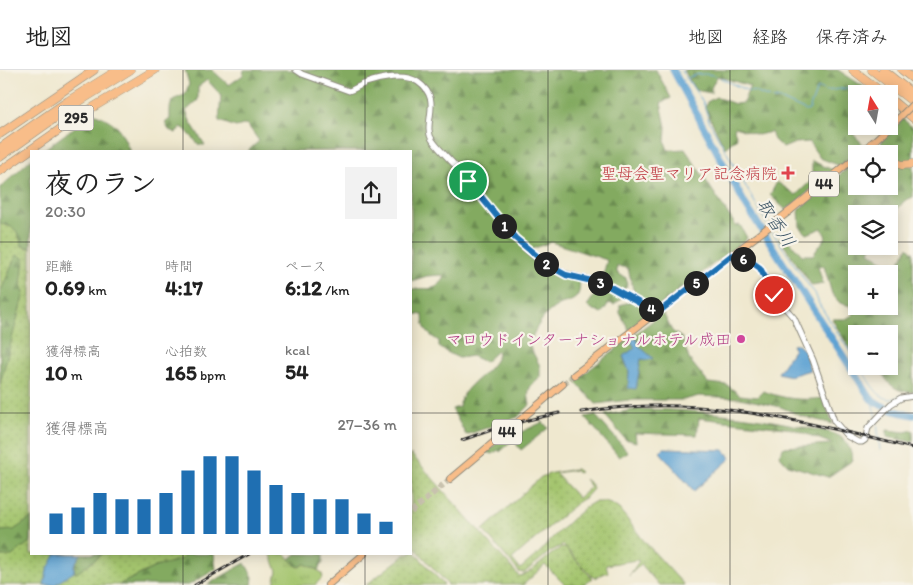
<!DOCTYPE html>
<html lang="ja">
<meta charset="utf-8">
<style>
body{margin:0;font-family:Itim,"Klee One",sans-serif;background:#f2f2f2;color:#222;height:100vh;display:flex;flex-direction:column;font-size:19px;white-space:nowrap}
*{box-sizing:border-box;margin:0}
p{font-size:16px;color:#767676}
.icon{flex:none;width:28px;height:28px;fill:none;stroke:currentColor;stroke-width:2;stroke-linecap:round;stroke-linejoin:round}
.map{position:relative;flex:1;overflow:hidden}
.sheet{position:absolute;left:30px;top:80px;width:382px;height:405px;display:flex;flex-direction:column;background:#fff;border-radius:0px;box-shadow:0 2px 12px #0003}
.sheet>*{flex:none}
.needle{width:32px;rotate:349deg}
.fabs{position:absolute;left:848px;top:15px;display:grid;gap:10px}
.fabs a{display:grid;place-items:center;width:50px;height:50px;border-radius:0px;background:#fff;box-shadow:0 2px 12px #0003;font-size:25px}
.pin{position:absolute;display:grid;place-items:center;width:42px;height:42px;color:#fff;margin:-21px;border:2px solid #fff;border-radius:50%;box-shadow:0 1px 5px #0007}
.km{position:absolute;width:25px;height:25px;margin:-12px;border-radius:50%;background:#222;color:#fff;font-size:14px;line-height:25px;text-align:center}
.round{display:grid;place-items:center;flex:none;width:52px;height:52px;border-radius:0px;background:#f2f2f2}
.overview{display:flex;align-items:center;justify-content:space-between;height:85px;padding:0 15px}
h1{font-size:28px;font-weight:700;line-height:38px}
.figures{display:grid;grid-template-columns:repeat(3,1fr);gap:8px;height:85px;padding:5px 15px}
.figures div{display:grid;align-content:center}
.figures b{font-size:21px;font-weight:700}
.figures small{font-size:14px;font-weight:400}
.figures p{font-size:14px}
.chart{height:140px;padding:10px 15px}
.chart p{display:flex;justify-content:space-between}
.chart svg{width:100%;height:90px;margin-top:5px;stroke:#1f6fb2;stroke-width:6}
header{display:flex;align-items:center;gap:30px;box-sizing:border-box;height:70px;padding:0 25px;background:#fff;border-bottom:1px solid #e0e0e0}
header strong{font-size:24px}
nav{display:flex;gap:28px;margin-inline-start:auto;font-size:18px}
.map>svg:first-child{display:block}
</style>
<header>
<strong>地図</strong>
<nav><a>地図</a><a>経路</a><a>保存済み</a></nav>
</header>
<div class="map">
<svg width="913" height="515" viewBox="0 0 913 515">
<defs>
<pattern id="grass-dots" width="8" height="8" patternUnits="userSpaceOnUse" patternTransform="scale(1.25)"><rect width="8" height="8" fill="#a4c56e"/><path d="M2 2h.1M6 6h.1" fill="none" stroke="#8da95f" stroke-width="1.8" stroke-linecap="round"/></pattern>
<pattern id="forest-firs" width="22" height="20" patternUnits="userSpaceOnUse" patternTransform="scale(1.25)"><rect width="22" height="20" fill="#83aa61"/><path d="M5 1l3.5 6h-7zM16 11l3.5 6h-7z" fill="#6b8b50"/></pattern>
<pattern id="park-tufts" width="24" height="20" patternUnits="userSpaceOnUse" patternTransform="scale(1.25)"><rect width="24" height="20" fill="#a4c56e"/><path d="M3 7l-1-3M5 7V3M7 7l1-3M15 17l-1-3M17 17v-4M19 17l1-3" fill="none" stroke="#8da95f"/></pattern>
</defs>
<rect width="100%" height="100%" fill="#f7f3e8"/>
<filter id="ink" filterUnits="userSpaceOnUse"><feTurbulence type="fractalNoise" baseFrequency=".02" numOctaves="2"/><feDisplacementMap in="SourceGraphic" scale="10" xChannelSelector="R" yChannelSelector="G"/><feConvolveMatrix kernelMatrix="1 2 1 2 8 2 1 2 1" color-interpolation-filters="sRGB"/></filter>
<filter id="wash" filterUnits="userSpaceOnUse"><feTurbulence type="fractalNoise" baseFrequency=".0096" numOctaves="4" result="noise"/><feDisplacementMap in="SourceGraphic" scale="20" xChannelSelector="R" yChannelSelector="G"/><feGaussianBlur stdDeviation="1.12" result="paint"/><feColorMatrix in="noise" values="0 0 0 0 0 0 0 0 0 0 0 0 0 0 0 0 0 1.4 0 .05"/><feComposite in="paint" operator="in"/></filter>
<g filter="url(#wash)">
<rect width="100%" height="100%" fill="#efe8cf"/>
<path fill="url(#grass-dots)" stroke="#68784c" d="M0 154C16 156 18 161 22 176L31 178V484H186L182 489 155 497 119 515H0Z
M411 384 519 506C529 506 550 483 561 478H565L592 508 583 515H565L545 495 523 515H448L411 473Z
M576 399 580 402 578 403 575 400 555 403 578 428 591 417 585 409 591 414 593 419 586 427 579 431 512 489 520 499 541 481 552 468 584 438 594 432H605L613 435 620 440 644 471 684 515H659L641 494 629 506 639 491 636 490 606 495 608 502 594 508 563 475 551 481 524 503 519 502 483 460 541 407 552 403Z
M411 478 444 515H366L406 484H411Z"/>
<path fill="url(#forest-firs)" stroke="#576a46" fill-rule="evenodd" d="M185 0H212L229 15 243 5 244 0H656L671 28 661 33 666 57 665 72 668 80 685 79 736 156 740 155 747 168 659 236 635 227 628 198 617 196V203L626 208 627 216 621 224 622 228 614 235 609 233 601 244 587 236 600 217 607 190 551 172 524 182 541 198 579 211C580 215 580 222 577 226 574 232 564 232 559 235 543 243 535 259 529 275L540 296V307C528 317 527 320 530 335L518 347 466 365 452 339 459 337C462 314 489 306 498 285L497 281 485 292 472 286 459 288 448 283 439 277V271C427 264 423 259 423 245L414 244 411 234 412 219C427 217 434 223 444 209L443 205 427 206 411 211V81H248L259 71 247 54 236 57 219 51 221 25 207 10 198 17V30L186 41 190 51 205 75H199L185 59 181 57 176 63 169 60 165 53 170 49C170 33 169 30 185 25L189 14Z
M684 0H838L870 21 856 24V56H874L853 64 865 76 840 96 820 88 809 72 795 73 783 78 774 70 771 62 758 65 735 57 734 60 737 68 725 78 705 38 707 32 716 27 735 34 743 33 750 16 717 6 711 18V23L695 20Z
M94 43C119 54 119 57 130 81H42Z
M903 49 913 58V90L903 92 889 87V84H886L880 78C881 66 894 57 903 49Z
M31 89V178L22 176C18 161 16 156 0 154V118Z
M812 91 835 101 786 140 770 125 777 112 796 125 812 110Z
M856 91V116H889V93L913 96V127L904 131 890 149 889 144H856V176H871L869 182 896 198 908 177 913 182V322C892 322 888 312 877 296H889V264H856V282L853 284 832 249H846L854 244 851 236 840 233 832 224 824 196 818 197 823 214 812 216 779 168 784 165 802 185H813L826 167 822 158 807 164 800 157 799 139ZM856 204H889V236H856Z
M19 185 24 189 21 214 24 223 0 314V223L16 186Z
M633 231 651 242 629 260 620 243V235Z
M663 243 672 261 682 268 689 289 708 313 727 315 740 325 757 327 763 321C784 329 802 331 823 328L833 354 801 346 781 337 740 328 699 326 683 330H629L596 334 575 311 630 268 635 278 623 287 629 301 628 317 641 289 649 290 640 277 635 264Z
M639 339C694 340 749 345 803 357 814 360 827 360 837 365 846 368 851 381 853 390L828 407 788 395 779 385 784 377 833 374 793 359 699 348 697 365 635 363 636 372 625 369 605 345Z
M595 345 628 382 619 387 585 347Z
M543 352 548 358 521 380 513 370 500 382 498 380 493 384 486 382 514 360 517 364Z
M887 360 905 362 913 360V372L887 367Z
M31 448V471L12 486H0V461L14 460Z
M81 484H102L77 503H75L74 495Z
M186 484H214L216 499 189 515H119L155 497 182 489Z
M296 484H323V492L318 500 305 494 299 497 295 495 290 489Z
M245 493 253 507 252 515H207Z"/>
<path fill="url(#park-tufts)" stroke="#68784c" d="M273 484H286L295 495 299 497 305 494 321 502 323 507 315 515H274L277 501 271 485Z"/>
<path fill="#5ea3d3" stroke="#44677f" d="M636 267 640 277 653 288 649 290 641 289 636 319 628 318 629 301 623 286 635 278 631 271Z
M797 274 804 280 810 300 790 306 778 303 794 279 792 275Z
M664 378 724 380 731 388 694 421 660 382Z
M56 484H81L74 495V502L54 515H44L47 500Z"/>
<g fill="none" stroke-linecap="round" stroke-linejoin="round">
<path stroke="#5ea3d3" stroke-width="1" d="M681 0 703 32 709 51 767 154
M688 8C696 3 707 3 716 6
M720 8 748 21 755 22 774 30 780 29 806 41 809 40 817 19 820 18 826 21 853 17 863 24
M680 12 684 10
M771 160 809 216 815 223 819 234 856 291
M860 296C867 307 876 329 891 329 894 329 899 326 902 325
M871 329 876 347
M877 351 880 380"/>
<path stroke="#5ea3d3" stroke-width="7" d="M673 0 745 134 871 329C884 338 897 343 913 345"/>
</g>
</g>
<g filter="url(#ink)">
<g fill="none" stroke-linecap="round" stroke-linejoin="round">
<path stroke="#c8c2ae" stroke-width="6" stroke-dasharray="6 3" stroke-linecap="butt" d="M563 314 574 305
M411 442 450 409"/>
<defs>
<path id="minor" d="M296 0 302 4 349 21C355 19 360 15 366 13 380 8 405 3 418 12 445 31 420 54 433 71 441 82 452 91 461 102 487 134 512 174 548 196 568 208 586 207 606 215 622 222 637 232 652 240L656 244
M732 185 753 193 760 198 774 225 794 248 813 290 834 351 847 366 858 372H862L865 370 868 358 891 334 901 328 913 326"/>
<path id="major" d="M860 84 899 48
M574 305 791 140 856 87
M450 409 563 314
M328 515 364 484"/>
<path id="highway" d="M853 0 884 24
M872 0 913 32
M883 0 913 24
M902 0 913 9
M889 28 913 48
M0 64 94 0
M871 74 882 84
M0 78 68 31 118 0
M0 87 72 36 130 0
M889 90 902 95 913 94
M0 101 82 44 155 0"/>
</defs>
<use href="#minor" stroke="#8d8a7d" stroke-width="7"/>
<use href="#major" stroke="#8d8a7d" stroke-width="8"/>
<use href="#highway" stroke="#8d8a7d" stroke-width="9"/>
<use href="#minor" stroke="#fff" stroke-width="5"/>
<use href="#major" stroke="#f8bd89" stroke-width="6"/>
<use href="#highway" stroke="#f8bd89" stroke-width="8"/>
<defs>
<path id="rail" d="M581 342C614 337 647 335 680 336 759 339 837 360 913 378
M462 370 506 355 559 343
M195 515 249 484"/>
</defs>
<use href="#rail" stroke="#2b2b2b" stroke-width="3"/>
<use href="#rail" stroke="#f7f3e8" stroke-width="1" stroke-dasharray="4" stroke-linecap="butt"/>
<defs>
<path id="major-bridge" d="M899 48 913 34"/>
</defs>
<use href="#major-bridge" stroke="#8d8a7d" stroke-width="8" stroke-linecap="butt"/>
<use href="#major-bridge" stroke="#f8bd89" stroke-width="6"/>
</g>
</g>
<g fill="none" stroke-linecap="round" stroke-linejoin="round" filter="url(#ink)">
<defs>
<path id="route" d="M468 111 515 168 548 195 566 205 605 214 652 240 656 244 732 185 753 193 760 198 774 225"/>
</defs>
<use href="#route" stroke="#fff" stroke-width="10"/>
<use href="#route" stroke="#1f6fb2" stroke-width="6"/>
</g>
<path fill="none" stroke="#2b2b2b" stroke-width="1" stroke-opacity="0.55" d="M183 0V81M365 0V81M548 0V515M730 0V515M0 172H31M411 172H856M889 172H913M0 343H31M411 343H913M183 484V515M365 484V515"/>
<path fill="#e0444e" stroke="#f7f3e8" stroke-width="2" d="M785.5 95.5h5v5h5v5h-5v5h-5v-5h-5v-5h5z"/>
<circle fill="#d1479c" stroke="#f7f3e8" stroke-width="2" cx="741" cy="269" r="5"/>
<g text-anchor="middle" stroke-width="4.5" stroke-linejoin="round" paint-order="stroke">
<g fill="#f7f3e8" stroke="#686764" stroke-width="1">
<rect x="58.5" y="35.5" width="35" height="25" rx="4"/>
<rect x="809" y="101.5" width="30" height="25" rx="4"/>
<rect x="492" y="349.5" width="30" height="25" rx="4"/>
</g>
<g font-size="15" font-weight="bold" fill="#2b2b2b">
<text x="76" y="53">295</text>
<text x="824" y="119">44</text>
<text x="507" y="367">44</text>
</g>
<g font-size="16" fill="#be3a42" stroke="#f7f3e8" text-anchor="end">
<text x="777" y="109">聖母会聖マリア記念病院</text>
</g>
<g font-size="16" fill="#b23c85" stroke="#f7f3e8" text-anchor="end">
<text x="731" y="275">マロウドインターナショナルホテル成田</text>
</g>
<g font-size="18" font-style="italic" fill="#3d5566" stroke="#f7f3e8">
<text transform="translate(776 153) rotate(57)" y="6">取香川</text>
</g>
</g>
</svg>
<div class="fabs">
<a><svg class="needle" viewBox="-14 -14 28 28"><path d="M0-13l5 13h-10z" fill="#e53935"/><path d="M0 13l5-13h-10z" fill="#767676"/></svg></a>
<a><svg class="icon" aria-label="locate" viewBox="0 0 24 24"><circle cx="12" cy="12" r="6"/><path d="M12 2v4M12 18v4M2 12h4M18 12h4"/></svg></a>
<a><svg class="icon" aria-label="layers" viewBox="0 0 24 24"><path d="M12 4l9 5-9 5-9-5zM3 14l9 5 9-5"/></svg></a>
<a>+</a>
<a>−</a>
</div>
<div class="pin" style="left:468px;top:111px;background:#1e9e55"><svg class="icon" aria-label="arrive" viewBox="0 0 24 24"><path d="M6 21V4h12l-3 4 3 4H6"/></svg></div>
<div class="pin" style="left:774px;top:225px;background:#d93025"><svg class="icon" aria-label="check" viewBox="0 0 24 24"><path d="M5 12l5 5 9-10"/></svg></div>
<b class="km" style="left:504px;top:156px">1</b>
<b class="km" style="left:546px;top:194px">2</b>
<b class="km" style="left:600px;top:213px">3</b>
<b class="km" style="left:651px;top:239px">4</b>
<b class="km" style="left:696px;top:213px">5</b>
<b class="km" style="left:743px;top:189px">6</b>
<section class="sheet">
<div class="overview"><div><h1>夜のラン</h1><p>20:30</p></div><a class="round"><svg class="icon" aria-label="share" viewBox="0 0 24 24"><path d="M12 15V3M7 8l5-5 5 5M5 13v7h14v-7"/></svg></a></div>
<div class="figures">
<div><p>距離</p><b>0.69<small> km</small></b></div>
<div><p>時間</p><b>4:17</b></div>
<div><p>ペース</p><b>6:12<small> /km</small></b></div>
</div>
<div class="figures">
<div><p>獲得標高</p><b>10<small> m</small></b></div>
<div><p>心拍数</p><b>165<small> bpm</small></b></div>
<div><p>kcal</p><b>54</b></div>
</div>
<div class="chart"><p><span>獲得標高</span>27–36 m</p>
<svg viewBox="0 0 160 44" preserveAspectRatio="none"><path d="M5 44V34M15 44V31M25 44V24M35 44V27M45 44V27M55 44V24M65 44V13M75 44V6M85 44V6M95 44V13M105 44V20M115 44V24M125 44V27M135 44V27M145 44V34M155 44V38"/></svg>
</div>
</section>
</div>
